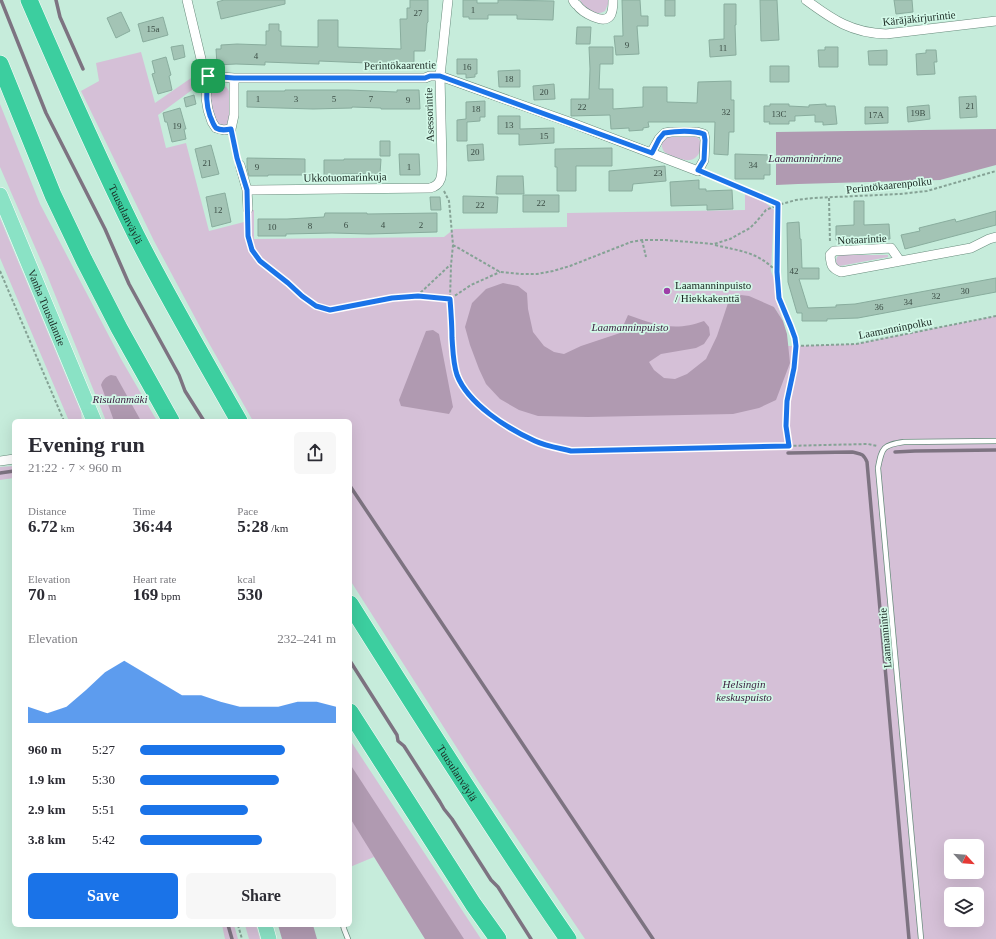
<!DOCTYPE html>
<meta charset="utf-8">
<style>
body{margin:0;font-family:Georgia,serif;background:#f7f7f7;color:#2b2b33;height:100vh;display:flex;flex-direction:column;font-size:15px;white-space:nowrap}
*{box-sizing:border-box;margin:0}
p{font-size:13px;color:#7c7c81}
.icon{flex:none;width:22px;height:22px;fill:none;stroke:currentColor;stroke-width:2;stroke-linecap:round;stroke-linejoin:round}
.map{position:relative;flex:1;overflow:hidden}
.details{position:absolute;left:12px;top:419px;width:340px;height:508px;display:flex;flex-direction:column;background:#fff;border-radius:6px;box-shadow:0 4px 16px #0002}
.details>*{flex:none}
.needle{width:26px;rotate:116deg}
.tools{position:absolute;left:944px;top:839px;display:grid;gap:8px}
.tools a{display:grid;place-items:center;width:40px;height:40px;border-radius:6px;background:#fff;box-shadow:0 4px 16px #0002;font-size:20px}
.pin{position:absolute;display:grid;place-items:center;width:34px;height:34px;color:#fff;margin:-17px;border-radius:8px;box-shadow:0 2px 6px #0006}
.round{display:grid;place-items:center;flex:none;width:42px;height:42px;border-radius:6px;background:#f7f7f7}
.head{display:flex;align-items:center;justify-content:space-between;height:68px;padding:0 16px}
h1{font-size:22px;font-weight:700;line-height:30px}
.metrics{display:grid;grid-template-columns:repeat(3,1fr);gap:6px;height:68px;padding:4px 16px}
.metrics div{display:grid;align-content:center}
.metrics b{font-size:17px;font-weight:700}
.metrics small{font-size:11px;font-weight:400}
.metrics p{font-size:11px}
.chart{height:112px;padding:8px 16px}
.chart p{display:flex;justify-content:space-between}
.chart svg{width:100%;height:72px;margin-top:4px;fill:#1a73e8;opacity:.7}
.action{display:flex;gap:8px;margin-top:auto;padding:8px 16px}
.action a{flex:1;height:46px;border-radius:6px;background:#1a73e8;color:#fff;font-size:16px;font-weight:700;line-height:46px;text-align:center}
.action a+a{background:#f7f7f7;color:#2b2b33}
ul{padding:0 16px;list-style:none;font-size:13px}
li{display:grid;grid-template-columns:64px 48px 1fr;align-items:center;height:30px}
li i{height:10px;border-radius:5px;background:#1a73e8}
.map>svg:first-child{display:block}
</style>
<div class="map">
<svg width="996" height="939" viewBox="0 0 996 939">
<rect width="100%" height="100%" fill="#c6ecdb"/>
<path fill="#d5c0d7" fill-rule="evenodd" d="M580 0H608V4L605 11C603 12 601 13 599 13 592 14 583 6 580 0Z
M141 52 155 103 194 76 196 87 158 115 166 148 186 143 209 231 244 222 245 210H254V239L444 237 454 229 567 227V213L745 210V193L762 200 774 210 771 271 774 279 776 300 783 321 774 307 784 346H796L856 344 996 316V939H585L478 781 350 580V421H253L206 338 154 241 81 91 99 81 96 63ZM951 846H977V872H951ZM951 894H977V920H951Z
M217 85C224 84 228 87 230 94V123L227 127C224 126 220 126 218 123 212 116 206 89 217 85Z
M0 104 40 204 121 359 157 421H106L45 270 0 167Z
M669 136C675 136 691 135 695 136 706 141 700 159 690 160 685 161 670 156 666 153 662 151 660 143 664 139 665 138 668 137 669 136Z
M0 218 81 412 82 421H69L0 258Z
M840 255H888V257L840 266 837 265 836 261 837 257Z
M14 466V478L0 480V467Z
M350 740 481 939H425L374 857 350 867Z
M222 925H234L238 939H225Z
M245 925H256L260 939H249Z"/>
<path fill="#b09ab1" d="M996 129V165L940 180 798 184 776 185V132Z
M503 283 518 286 527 293 528 309 533 332 544 346 554 352 564 354 581 346 620 333 628 315C656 325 675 332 704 321L709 327 710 335 704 344 696 348 661 354 649 362 654 370 664 378 675 379 687 374 706 359 717 336 728 303 732 296 741 295 749 296 774 307 783 321 787 334 790 363 776 400 759 408 733 414 588 417 538 416 519 410 500 399 486 384 479 369 470 345 465 327 472 303 486 289Z
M433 330 439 334 453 407 449 414 401 406 399 400 426 331Z
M111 375 116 376 141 421H114L101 385C103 380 105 377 111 375Z
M350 764 464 939H425L350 818Z
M278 925H313L317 939H282Z"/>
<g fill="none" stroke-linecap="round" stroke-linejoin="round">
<path stroke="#7d7381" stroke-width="3.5" d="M1 0 46 113 105 229 129 284 179 375 185 391 204 421
M56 0 60 17 83 69
M895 452 915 451 996 450
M788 453 852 452C861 454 863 453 867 462L909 939
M0 473 14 471
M350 486 653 939
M350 661 397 735 398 741 404 746 440 802 444 809 452 819 491 880 498 887 531 939
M228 925 232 939"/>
</g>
<path fill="#a3c4b5" stroke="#89ad9e" d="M224 0H285V4L221 19 217 2Z
M410 0H428V22L427 23 425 51H414V66H392V64L319 61V64L265 62V65L236 64 217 65 216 49H221V45L237 44 266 45V31H269V24H279V31H281V46L318 47V20H338V47L401 49 400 19H407V8H410Z
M463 0H477V3H498V0L554 1 553 20 517 19V15H488V19H469V17H463Z
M622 0H640L641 16H648V26H637L639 54 616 55 614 36H623Z
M665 0H675V16H665Z
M760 0H777L779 40 761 41Z
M894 0H912L913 12 896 14Z
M724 4H736V25H735L736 55 710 57 709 40 724 39Z
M121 12 130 31 116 38 107 18Z
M163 17 168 35 143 42 138 24Z
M577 27H591L590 44H576Z
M183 45 185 57 174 60 171 47Z
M589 47H613V64H600L599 89H613V109L643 107V87H667V102L697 103 698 82 731 81V100H734V132H729L728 155 714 154 715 122H648L649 127 643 128V130L629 131V128L611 129 610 115 571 116V99H589L590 69Z
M825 47H838V67H819L818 50H825Z
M887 50V65H869L868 51Z
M926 50H936L937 62H934L935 74 917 75 916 54 926 53Z
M166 57 171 75 169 76 172 90 158 94 152 74 155 73 152 61Z
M457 59H477V74H475V77L466 78V74H457Z
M770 66H789V82H770Z
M520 70V87H499L498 71Z
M554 84 555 99 534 100 533 86Z
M285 90H348L397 92V90H419L420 109H381V108L352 107V108L313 109 247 107V91H285Z
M194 95 196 104 186 107 184 98Z
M976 96 977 117 960 118 959 97Z
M485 101V117H480V121L467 122V141H457V120L466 119V102Z
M770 104H789V106L809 107V105L826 104V106H835L837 124 823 125V122H815V115L795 116V121H789V124H769L770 122H764V106H770Z
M929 105 930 119 908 122 907 107Z
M865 107H888V123L865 124Z
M180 108 186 129H184L186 139 172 142 167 122H165L163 113Z
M498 116H520V129L554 128V143L519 145V134H498Z
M380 141H390V156H380Z
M483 144 484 160 468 161 467 145Z
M211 145 219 174 202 178 195 149Z
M612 148V166H576V191H557V167H555V149Z
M399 154H419L420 175H400Z
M735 154 770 155V175H764V179H735Z
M247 158 305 159V175H268V176H249L247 167Z
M344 159H381L380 174H342V175H324V160H344Z
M665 166 666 181 633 184 632 191H609V171Z
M497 176H523L524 194H496Z
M699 180V189H706V191L732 190 733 209 707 210V205L671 206 670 182Z
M225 193 231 222 212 227 206 197Z
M523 195H559V212H523Z
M463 196 498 197 497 213H463Z
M430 197H440L441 210H431Z
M854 201H864V225L889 224 890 239 836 240V226L854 225Z
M996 211V225L905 249 901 235 920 231 919 228 955 219 956 222Z
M325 213H367V214L437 213V232L369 234 332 233 286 234V236H258V219H287L324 217Z
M799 222 800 239H801L802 268H819V279H799L808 308 836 307V305L855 304 996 278V292L858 318 827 319V321H802V313H797L788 282 787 223Z"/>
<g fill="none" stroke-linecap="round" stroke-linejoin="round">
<defs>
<path id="lane" d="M343 925 344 929 348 939
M921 939 878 468C882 447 883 445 904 442L996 441"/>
<path id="street" d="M187 0 202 63 208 76 206 98 208 110 212 122 216 128 224 130 231 129 234 115V78
M573 0C574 2 575 4 577 5 582 12 603 25 610 16 613 12 613 5 613 0
M806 0C833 20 852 33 886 34L996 21
M208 76 234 78H425L430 76H440L572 123 698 171 704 160 705 140 704 134 697 132H671L665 133 659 139 651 153
M240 165 247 190 248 209
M247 190 430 188C443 185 442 173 442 163L440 76 448 0
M900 261 891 248 834 251 830 255C831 265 831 268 841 272L971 248 989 239 996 237
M0 461 14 459"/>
<g id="primary">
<path id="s1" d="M0 195 94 421"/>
<path d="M265 925 269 939"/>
</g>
<g id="highway">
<path id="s2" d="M29 0C63 79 98 158 136 235 168 298 204 359 239 421"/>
<path d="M0 64 53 195 84 260 119 328 171 421"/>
<path id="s3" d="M350 604C421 717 492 829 568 939"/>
<path d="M350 712 473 904 498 939"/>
</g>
</defs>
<use href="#lane" stroke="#698c7d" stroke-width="6"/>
<use href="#street" stroke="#698c7d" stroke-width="10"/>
<use href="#primary" stroke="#fff" stroke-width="16"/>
<use href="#highway" stroke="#fff" stroke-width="18"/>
<path stroke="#85a295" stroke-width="2" stroke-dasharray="3 2" stroke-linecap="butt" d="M233 139 237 157
M707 174 778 205 796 200 813 198 900 194 927 191 996 171
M444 191 449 201 453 245 451 265 450 299 453 358 458 375 464 388 476 402 490 414 504 424 535 441 554 447 571 451 868 444 877 446
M829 198 830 243
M248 218V236L252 250 260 261 288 283 302 296 316 306 330 310 392 298 417 296 450 299 471 285 500 272
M642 240 646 257
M453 245 500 272 522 274H537L553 271 570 266 631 242 642 240H665L714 244 730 239 750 228 757 221 766 210 778 205 777 272 779 298 791 327 795 338 796 346 794 368 787 401 786 426 789 446
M715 245C740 251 758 252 776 271
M0 271 64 421
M417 296 450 265
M796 346 856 344 996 316
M238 925 242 939"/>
<use href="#lane" stroke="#fff" stroke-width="4.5"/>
<use href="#street" stroke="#fff" stroke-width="9"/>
<use href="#primary" stroke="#8ae2c5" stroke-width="15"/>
<use href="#highway" stroke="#3cce9f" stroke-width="17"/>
</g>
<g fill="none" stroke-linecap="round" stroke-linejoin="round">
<defs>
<path id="route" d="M208 76 234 78H425L430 76H440L652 153 659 139 664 133C677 131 692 130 704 134L705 140 704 160 698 170 757 195 778 204 777 272 779 298 791 327 795 338 796 346 794 368 787 401 786 426 789 446 571 451C559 448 546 446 535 441 508 429 468 404 457 375 453 363 453 351 452 338 452 325 451 312 450 299L418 296 392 298 330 310 316 306 302 296 288 283 260 261 252 250 248 236 247 190 237 158 231 129C226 130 221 131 216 128 213 125 212 120 210 116 205 102 207 91 208 76Z"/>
</defs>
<use href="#route" stroke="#fff" stroke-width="8"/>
<use href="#route" stroke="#1a73e8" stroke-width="5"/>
</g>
<circle fill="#9e3fa8" stroke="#d3f9e8" stroke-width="1.5" cx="667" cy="291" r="4"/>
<g text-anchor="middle" stroke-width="3.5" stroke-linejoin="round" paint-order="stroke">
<g font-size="9" fill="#3c4e46">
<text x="473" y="13">1</text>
<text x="418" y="16">27</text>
<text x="153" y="32">15a</text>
<text x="627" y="48">9</text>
<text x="723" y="51">11</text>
<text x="256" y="59">4</text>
<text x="467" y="70">16</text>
<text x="509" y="82">18</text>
<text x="544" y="95">20</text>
<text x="258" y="102">1</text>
<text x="296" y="102">3</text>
<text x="334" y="102">5</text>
<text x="371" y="102">7</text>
<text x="408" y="103">9</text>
<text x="970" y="109">21</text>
<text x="582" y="110">22</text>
<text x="476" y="112">18</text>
<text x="726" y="115">32</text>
<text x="918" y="116">19B</text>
<text x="779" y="117">13C</text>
<text x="876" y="118">17A</text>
<text x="509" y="128">13</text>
<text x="177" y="129">19</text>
<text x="544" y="139">15</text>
<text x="475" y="155">20</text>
<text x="207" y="166">21</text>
<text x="753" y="168">34</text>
<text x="257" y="170">9</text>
<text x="409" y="170">1</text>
<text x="658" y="176">23</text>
<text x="541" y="206">22</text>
<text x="480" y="208">22</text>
<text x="218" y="213">12</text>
<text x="346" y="228">6</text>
<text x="383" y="228">4</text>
<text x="421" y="228">2</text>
<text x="310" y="229">8</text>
<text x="272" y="230">10</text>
<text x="794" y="274">42</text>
<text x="965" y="294">30</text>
<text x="936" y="299">32</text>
<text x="908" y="305">34</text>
<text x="879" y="310">36</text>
</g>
<g font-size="11" fill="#192721" stroke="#d3f9e8">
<text transform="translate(919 18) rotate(-6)" y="4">Käräjäkirjurintie</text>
<text transform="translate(400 65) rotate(-1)" y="4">Perintökaarentie</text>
<text transform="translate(429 115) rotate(-92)" y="4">Asessorintie</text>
<text transform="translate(345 177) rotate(-1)" y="4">Ukkotuomarinkuja</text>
<text transform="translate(889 185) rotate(-6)" y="4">Perintökaarenpolku</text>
<text dy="4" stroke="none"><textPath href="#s2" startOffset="235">Tuusulanväylä</textPath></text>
<text transform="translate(862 239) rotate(-3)" y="4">Notaarintie</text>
<text dy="4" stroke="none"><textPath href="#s1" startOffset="122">Vanha Tuusulantie</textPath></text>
<text transform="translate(895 328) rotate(-11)" y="4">Laamanninpolku</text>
<text transform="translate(885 638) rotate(-95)" y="4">Laamannintie</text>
<text dy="4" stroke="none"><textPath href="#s3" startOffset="200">Tuusulanväylä</textPath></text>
</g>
<g font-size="11" font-style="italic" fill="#3a1b3d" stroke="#d3f9e8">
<text x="805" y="162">Laamanninrinne</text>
<text x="630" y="331">Laamanninpuisto</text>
<text x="120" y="403">Risulanmäki</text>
<text x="744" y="688">Helsingin<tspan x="744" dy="13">keskuspuisto</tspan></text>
</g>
<g font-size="11" fill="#192721" stroke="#d3f9e8" text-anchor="start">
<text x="675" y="289">Laamanninpuisto<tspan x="675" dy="13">/ Hiekkakenttä</tspan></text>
</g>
</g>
</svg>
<div class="tools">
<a><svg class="needle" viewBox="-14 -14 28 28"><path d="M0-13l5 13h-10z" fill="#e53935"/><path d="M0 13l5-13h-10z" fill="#7c7c81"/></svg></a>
<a><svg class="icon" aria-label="layers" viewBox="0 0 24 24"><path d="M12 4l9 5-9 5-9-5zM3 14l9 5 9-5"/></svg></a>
</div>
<div class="pin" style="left:208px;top:76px;background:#1e9e55"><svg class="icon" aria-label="arrive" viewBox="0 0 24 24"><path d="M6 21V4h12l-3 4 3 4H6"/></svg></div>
<section class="details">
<div class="head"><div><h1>Evening run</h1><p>21:22 · 7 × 960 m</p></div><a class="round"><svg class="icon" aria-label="share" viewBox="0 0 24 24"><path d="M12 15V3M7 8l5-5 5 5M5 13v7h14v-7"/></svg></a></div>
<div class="metrics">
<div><p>Distance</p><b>6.72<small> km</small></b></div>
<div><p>Time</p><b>36:44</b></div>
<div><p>Pace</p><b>5:28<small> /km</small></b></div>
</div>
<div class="metrics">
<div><p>Elevation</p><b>70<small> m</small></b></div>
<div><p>Heart rate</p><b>169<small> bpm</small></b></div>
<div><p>kcal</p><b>530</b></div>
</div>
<div class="chart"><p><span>Elevation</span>232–241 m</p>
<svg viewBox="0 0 160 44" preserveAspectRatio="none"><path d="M0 44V34L10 38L20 34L30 24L40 13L50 6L60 13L70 20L80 27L90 27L100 31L110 34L120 34L130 34L140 31L150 31L160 34V44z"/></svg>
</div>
<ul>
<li><b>960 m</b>5:27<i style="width:74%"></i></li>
<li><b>1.9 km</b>5:30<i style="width:71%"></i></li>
<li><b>2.9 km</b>5:51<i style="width:55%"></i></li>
<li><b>3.8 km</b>5:42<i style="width:62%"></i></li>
</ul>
<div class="action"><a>Save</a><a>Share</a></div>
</section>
</div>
